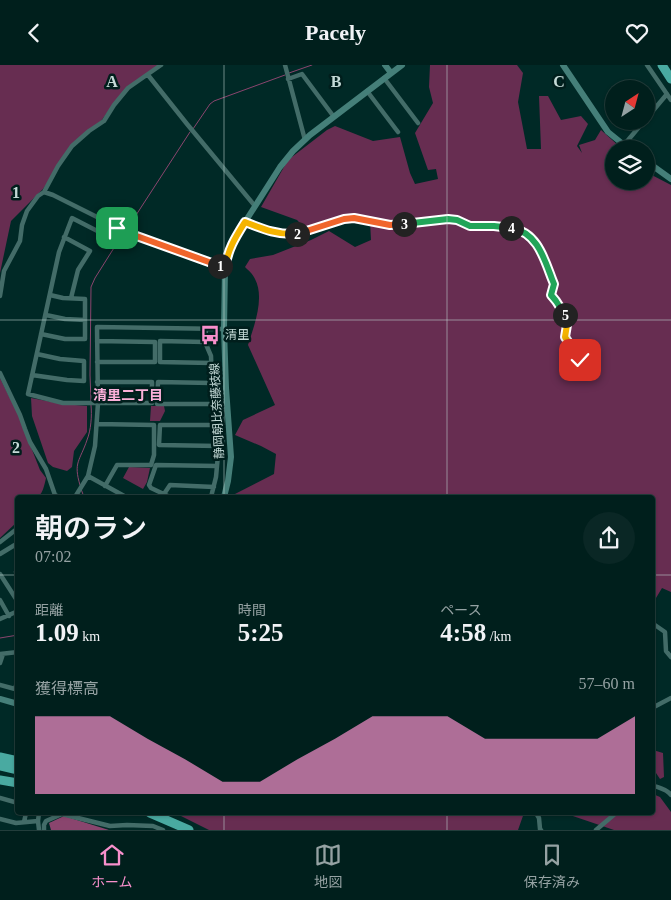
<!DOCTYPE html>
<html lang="ja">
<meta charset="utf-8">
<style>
body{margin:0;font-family:"Times New Roman","Noto Sans JP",serif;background:#0a2725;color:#f1f3f6;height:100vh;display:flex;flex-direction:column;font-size:19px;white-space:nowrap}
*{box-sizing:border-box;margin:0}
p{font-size:16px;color:#95a2a3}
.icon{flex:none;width:28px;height:28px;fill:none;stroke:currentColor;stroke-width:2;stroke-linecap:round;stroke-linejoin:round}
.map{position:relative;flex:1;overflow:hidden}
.details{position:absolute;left:15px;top:430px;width:640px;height:320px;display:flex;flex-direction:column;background:#001f1c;border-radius:5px;box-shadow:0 1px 4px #0004,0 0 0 1px #223d3b}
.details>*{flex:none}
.needle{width:32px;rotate:36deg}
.buttons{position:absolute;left:605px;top:15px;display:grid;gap:10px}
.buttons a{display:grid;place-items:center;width:50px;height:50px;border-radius:50%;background:#001f1c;box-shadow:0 1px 4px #0004,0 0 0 1px #223d3b;font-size:25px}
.pin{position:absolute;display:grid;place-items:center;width:42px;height:42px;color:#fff;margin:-21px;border-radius:10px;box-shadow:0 2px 8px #0006}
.km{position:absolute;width:25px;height:25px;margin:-12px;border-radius:50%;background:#222;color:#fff;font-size:14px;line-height:25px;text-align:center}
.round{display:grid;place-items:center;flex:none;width:52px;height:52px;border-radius:26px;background:#0a2725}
.headline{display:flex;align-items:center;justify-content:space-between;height:85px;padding:0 20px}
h1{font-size:28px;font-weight:600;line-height:38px}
.figures{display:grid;grid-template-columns:repeat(3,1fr);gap:8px;height:85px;padding:5px 20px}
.figures div{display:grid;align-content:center}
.figures b{font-size:25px;font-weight:600}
.figures small{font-size:14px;font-weight:400}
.figures p{font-size:14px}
.chart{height:140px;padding:10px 20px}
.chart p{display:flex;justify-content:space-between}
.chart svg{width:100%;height:90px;margin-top:5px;fill:#f890cc;opacity:.7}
header{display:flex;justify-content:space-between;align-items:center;height:65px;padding:0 20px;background:#001f1c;font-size:22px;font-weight:600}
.tab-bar{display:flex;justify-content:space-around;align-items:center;height:70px;border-top:1px solid #223d3b;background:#001f1c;font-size:14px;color:#95a2a3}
.tab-bar a{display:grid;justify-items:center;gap:2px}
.tab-bar .current{color:#f890cc}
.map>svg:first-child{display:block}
</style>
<header><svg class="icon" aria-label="back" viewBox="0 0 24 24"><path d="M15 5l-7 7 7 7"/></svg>Pacely<svg class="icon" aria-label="heart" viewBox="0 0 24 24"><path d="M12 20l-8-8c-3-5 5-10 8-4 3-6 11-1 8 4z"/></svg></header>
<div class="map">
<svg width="671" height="765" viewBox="0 0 671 765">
<rect width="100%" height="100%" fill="#002926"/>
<path fill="#672d51" d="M0 0H160L118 33 101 56 79 73 43 124 11 156 0 208Z
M430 0H517L523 8 518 37 527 84H541L539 31H548L561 55 581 51 588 59 577 81 582 88 579 80 595 75 601 65 620 82 619 84H614V91L611 95 614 104 604 103 614 107V116H646V107L671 120V527L662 523 653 538 652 432H232L233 430 274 409 276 389 261 381 235 370 243 355 275 340 248 280C254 261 265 233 255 214 253 209 248 205 245 202L250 194 273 190 311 175 329 166 355 182 371 175 370 156 355 153 304 162 297 155 261 142 288 95 327 65 335 61 373 76 400 72 410 108 415 119 438 114 436 104 428 105 415 68 433 38 429 22Z
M0 313 18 349 40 405 46 413C41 436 39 432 18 432L17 457 0 473Z
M31 333 63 339 87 341V367L74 386 72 402 67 406 53 402 48 398 32 351Z
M151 341H164L165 346 160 356H150Z
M129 402 150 403 147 417 143 424 123 413Z
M653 685 663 688 664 712 660 714 654 705 653 704Z
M653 729 660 732 671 747V765H614L564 748H652Z
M175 748H524L518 765H209Z"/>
<path fill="#8a456e" d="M64 751 109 765H51L49 758Z"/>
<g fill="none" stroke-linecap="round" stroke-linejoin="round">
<path stroke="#8a456e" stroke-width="1" d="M289 8 312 0
M193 64 210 39 214 36 285 10
M127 164 190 67
M91 336 90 310 91 222 95 213 124 167
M80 420C73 397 80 396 87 375 91 365 92 351 91 340
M81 424 84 432
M0 573 18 570"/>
<path stroke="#436c68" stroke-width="4.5" d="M285 0 305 75
M647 0 671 35
M148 10 187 59 255 141
M384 13 418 58
M288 14 302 9 334 52
M367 26 398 67
M646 54 667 29
M624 80 644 56
M44 127 53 130 131 169 225 203
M245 157C259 163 273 170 289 170 309 170 327 156 347 153 362 151 376 160 391 160 410 159 429 154 448 154 459 154 466 161 477 162 483 162 489 161 495 161 526 162 534 171 546 198 548 204 553 212 553 219 553 223 552 227 551 231 564 247 568 251 565 272L580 295
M64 172 90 186 78 205 71 233
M0 231 4 206 20 176 22 160 27 146 38 131 44 127 58 101 72 81 89 66 104 56 114 40 128 23 161 0
M46 250 65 254 85 255
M206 264 205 277 211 291 212 318 215 331 218 390 216 412 211 432
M41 269 65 274H85V234L63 233 50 230
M97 276 155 277V297H97
M205 277 160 276V297L212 298
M0 308 20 350 25 364 30 377 46 404 55 430 59 432
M32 310 67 315 84 316V296L60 294 37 289
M97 317H152V338H63L28 329 59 187 72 153 111 173 117 163
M212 318 158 317 157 339H215
M97 359 154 360V390L151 400H117L105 421
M216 360H160L159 380 218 381
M88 411 126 432
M164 429 170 420 214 422
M75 432 88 411 95 381 98 338 97 262 224 264
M170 432 151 423 149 420 156 400 217 401
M0 477 18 463
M0 489 18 478
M18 506 16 507 18 509
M0 509 18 537
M0 535 9 551
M0 554 18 546
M652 558 665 567 666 586 671 592
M0 589 18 587
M0 598 3 589
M0 620 15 624 18 614
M652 643 671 633
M652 720C659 723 667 724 671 730
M0 733 18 738
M536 748 539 753 540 764 541 765
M0 754 16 758 38 756
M24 757 26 748
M39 765 38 756 39 748
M44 765V760L46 756 62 749 110 761 127 760 153 761 163 765
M596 765 616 748"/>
<path stroke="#457f79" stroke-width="6" d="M385 0 391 8
M563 0 608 67 629 84
M646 96 671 114
M224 432 228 416 231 392 226 323 224 264 225 203 228 187 245 157 280 102 293 86 310 70 402 0
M0 634 18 639"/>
<path stroke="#49aaa1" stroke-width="9" d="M662 0 671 14
M0 692 18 696
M0 701 18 705
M0 715 18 718
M150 748 189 765"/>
</g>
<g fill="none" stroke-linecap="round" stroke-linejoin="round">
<defs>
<path id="split-1" d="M117 163 131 169 220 201"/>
<path id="split-2" d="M220 201 225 203C228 184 235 173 245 157 263 164 277 170 297 169"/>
<path id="split-3" d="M297 169 344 154 354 153 390 160 404 159"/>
<path id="split-4" d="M404 159 448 154 457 155 470 161H494L511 163"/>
<path id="split-5" d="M511 163C537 167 544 193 552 214L554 219 551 230 556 236 565 250"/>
<path id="split-6" d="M565 250 567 260 565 272 580 295"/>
</defs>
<use href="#split-1" stroke="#fff" stroke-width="10"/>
<use href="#split-2" stroke="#fff" stroke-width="10"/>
<use href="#split-3" stroke="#fff" stroke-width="10"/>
<use href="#split-4" stroke="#fff" stroke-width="10"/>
<use href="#split-5" stroke="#fff" stroke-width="10"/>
<use href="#split-6" stroke="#fff" stroke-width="10"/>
<use href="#split-1" stroke="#f0652b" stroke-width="6"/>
<use href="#split-2" stroke="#f5b400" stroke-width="6"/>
<use href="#split-3" stroke="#f0652b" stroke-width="6"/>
<use href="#split-4" stroke="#22a559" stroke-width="6"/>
<use href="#split-5" stroke="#22a559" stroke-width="6"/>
<use href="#split-6" stroke="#f5b400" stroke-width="6"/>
</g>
<path fill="none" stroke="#c4dad7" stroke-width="1" stroke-opacity="0.55" d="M224 0V432M447 0V432M0 255H671M0 510H18M652 510H671M224 748V765M447 748V765"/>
<defs>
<symbol id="bus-bare" viewBox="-9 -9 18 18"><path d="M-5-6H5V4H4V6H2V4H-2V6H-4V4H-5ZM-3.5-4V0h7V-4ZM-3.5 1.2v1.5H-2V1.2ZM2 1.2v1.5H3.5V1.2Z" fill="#f890cc" stroke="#001e1c" stroke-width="2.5" paint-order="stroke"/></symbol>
</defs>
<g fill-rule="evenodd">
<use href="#bus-bare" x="196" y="256" width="28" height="28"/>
</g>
<g text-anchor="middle" stroke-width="5" stroke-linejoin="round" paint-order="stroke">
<g font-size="12" fill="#c4dad7" stroke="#001e1c" text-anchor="start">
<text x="225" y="274">清里</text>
</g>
<g font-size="12" fill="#c4dad7" stroke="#001e1c">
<text transform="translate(217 346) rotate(-93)" y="4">静岡朝比奈藤枝線</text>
</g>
<g font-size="14" font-weight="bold" fill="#fab0d9" stroke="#001e1c">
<text x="128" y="335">清里二丁目</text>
</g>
</g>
<g font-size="16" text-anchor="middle" font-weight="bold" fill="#c4dad7" stroke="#001e1c" stroke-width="5" stroke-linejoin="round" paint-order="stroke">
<text x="112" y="22">A</text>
<text x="336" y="22">B</text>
<text x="559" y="22">C</text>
<text x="16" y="133">1</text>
<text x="16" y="388">2</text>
</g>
</svg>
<div class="buttons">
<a><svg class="needle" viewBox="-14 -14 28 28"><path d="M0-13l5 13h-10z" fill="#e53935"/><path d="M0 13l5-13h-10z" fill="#95a2a3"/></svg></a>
<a><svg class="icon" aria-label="layers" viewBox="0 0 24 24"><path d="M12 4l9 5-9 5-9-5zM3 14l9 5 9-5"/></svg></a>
</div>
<div class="pin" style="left:117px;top:163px;background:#1e9e55"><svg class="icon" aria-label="arrive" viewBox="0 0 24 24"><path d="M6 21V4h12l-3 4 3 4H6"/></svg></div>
<div class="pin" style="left:580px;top:295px;background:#d93025"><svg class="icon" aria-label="check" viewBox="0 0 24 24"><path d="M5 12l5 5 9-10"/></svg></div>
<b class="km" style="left:220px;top:201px">1</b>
<b class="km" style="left:297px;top:169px">2</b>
<b class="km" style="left:404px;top:159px">3</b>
<b class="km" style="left:511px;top:163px">4</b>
<b class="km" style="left:565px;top:250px">5</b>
<section class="details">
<div class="headline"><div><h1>朝のラン</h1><p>07:02</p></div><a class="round"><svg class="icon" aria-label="share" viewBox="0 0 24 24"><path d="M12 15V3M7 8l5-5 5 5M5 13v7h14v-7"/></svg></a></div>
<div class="figures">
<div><p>距離</p><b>1.09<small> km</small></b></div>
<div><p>時間</p><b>5:25</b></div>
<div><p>ペース</p><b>4:58<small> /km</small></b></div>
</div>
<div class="chart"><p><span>獲得標高</span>57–60 m</p>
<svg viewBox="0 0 160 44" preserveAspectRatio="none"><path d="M0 44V6L10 6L20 6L30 17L40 27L50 38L60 38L70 27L80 17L90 6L100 6L110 6L120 17L130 17L140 17L150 17L160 6V44z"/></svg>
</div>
</section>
</div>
<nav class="tab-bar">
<a class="current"><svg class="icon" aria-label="home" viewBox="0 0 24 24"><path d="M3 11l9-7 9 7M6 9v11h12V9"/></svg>ホーム</a>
<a><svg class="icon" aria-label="map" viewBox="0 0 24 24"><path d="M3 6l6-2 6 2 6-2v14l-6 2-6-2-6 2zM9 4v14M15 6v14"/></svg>地図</a>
<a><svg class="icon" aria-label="saved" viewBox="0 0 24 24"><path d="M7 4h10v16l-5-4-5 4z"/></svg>保存済み</a>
</nav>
